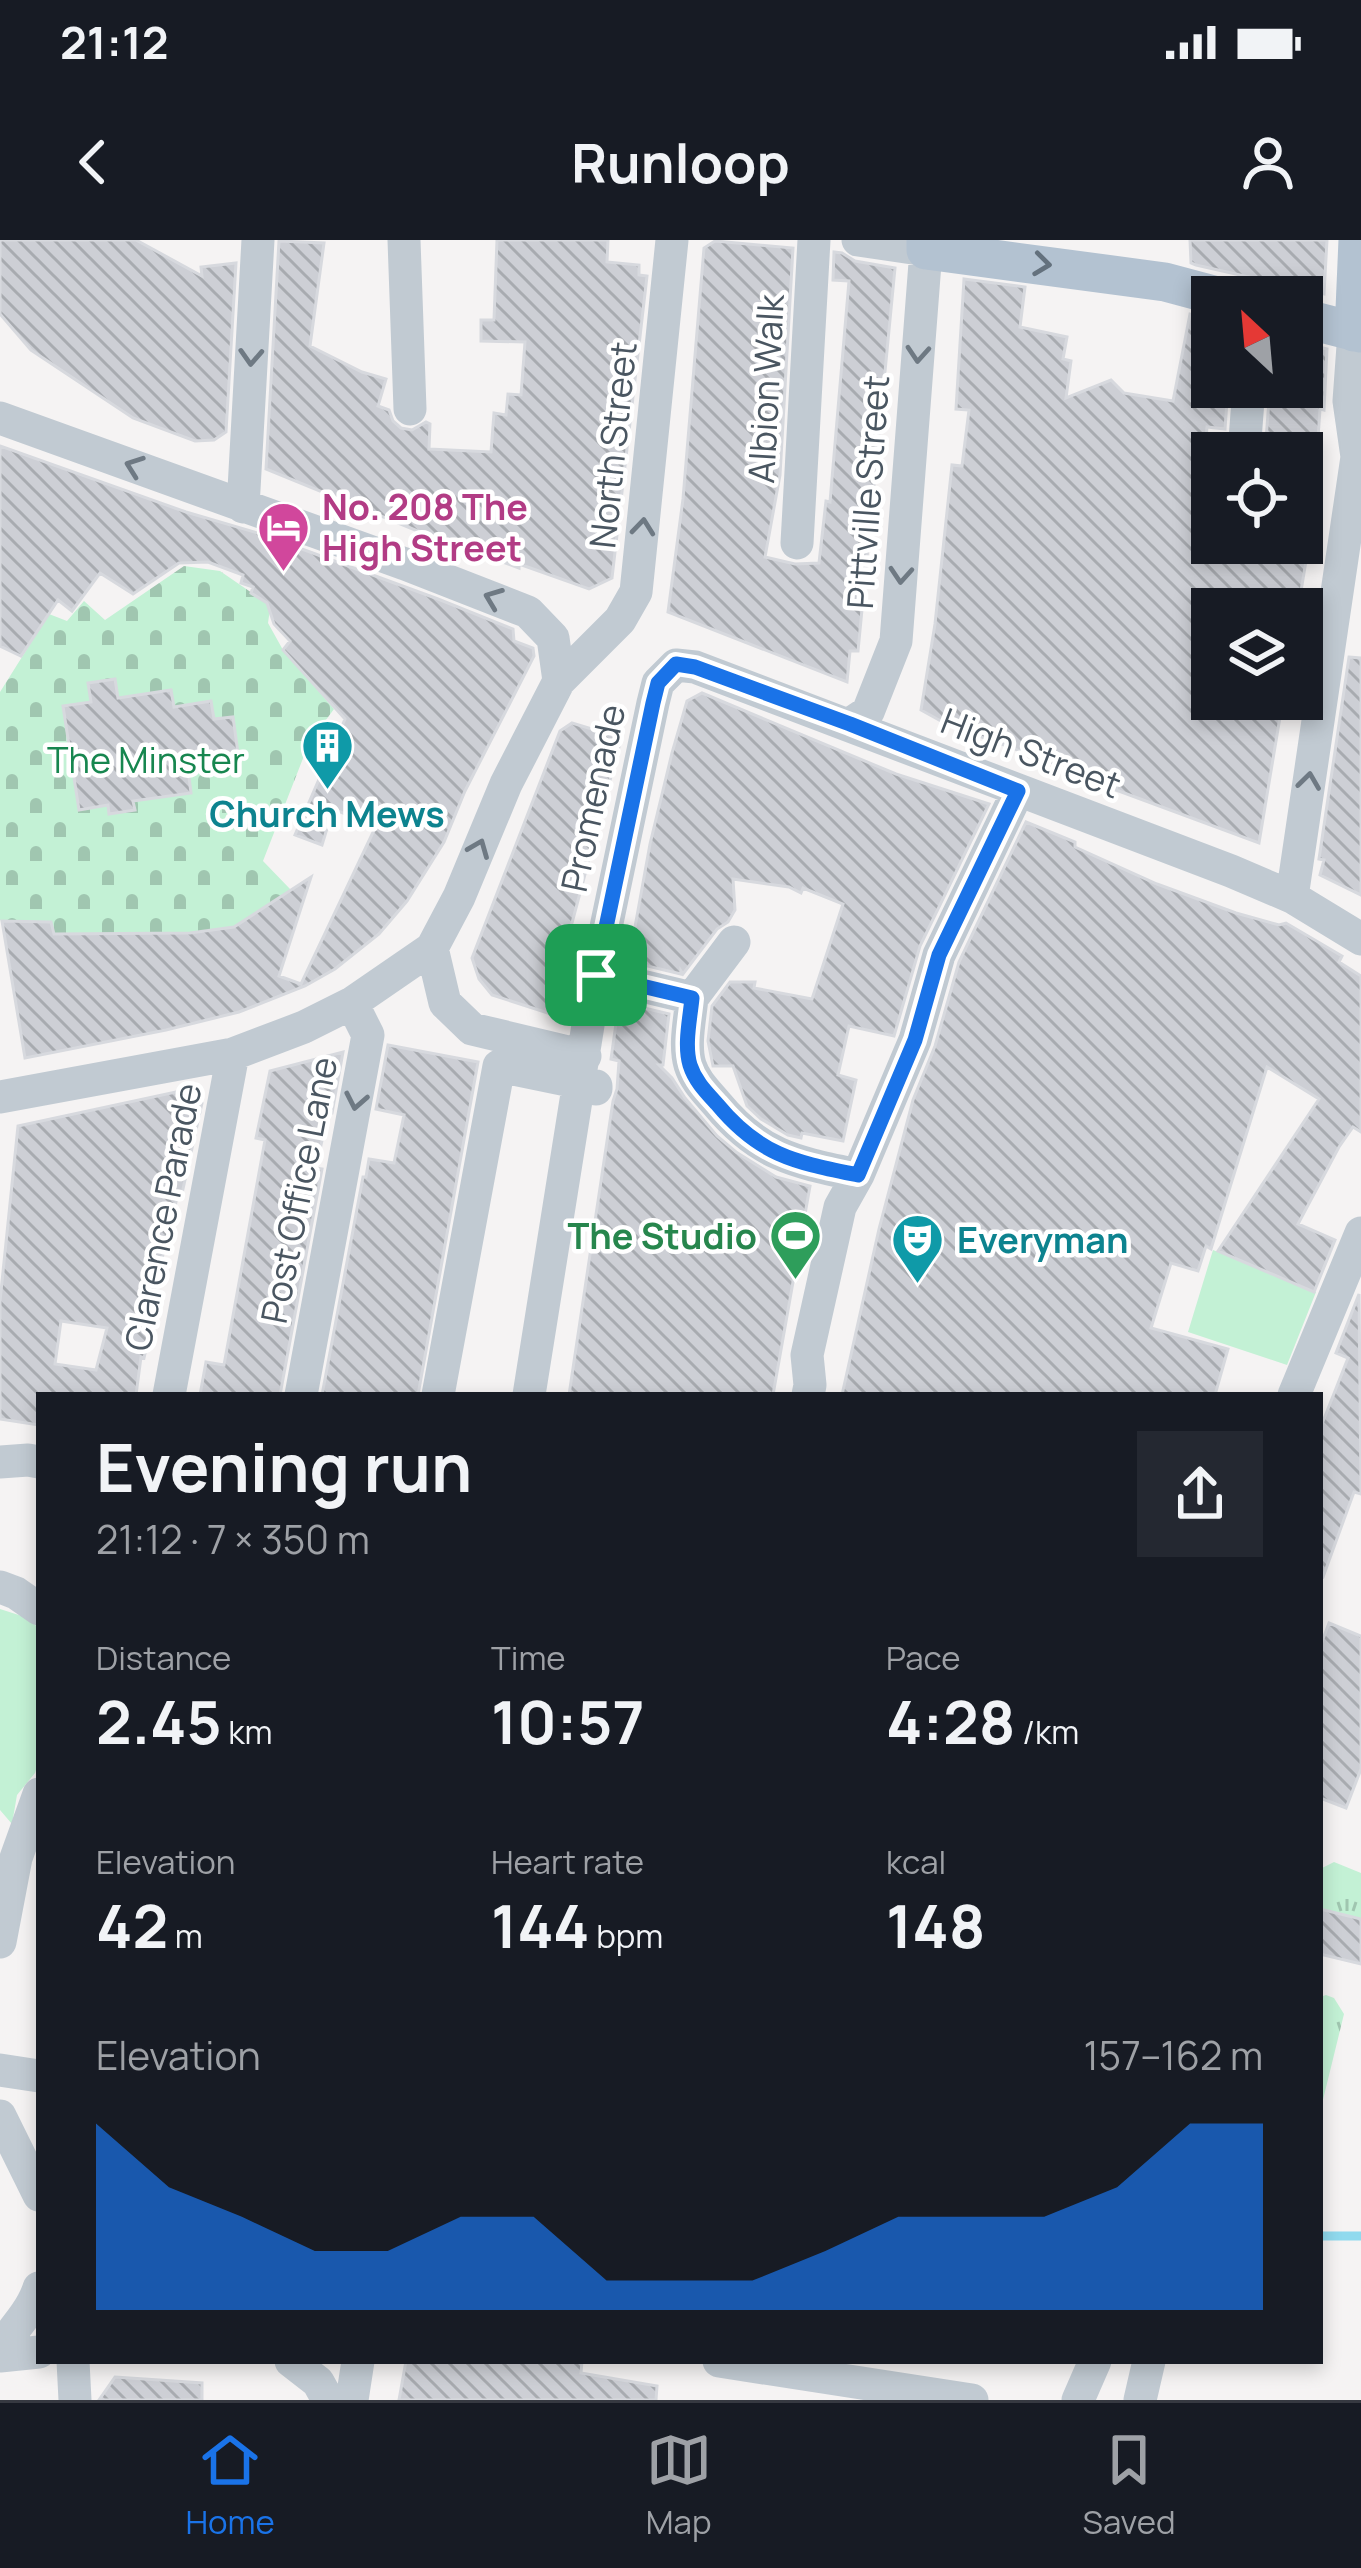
<!DOCTYPE html>
<meta charset="utf-8">
<style>
body{margin:0;font-family:Manrope,sans-serif;background:#242831;color:#f1f3f6;height:100vh;display:flex;flex-direction:column;font-size:45px;white-space:nowrap}
*{box-sizing:border-box;margin:0}
p{font-size:39px;color:#9ea1a6}
.icon{flex:none;width:66px;height:66px;fill:none;stroke:currentColor;stroke-width:2;stroke-linecap:round;stroke-linejoin:round}
.map{position:relative;flex:1;overflow:hidden}
.panel{position:absolute;left:36px;top:1152px;width:1287px;height:972px;display:flex;flex-direction:column;background:#171b24;border-radius:0px;box-shadow:0 6px 18px #0003}
.panel>*{flex:none}
.needle{width:78px;rotate:334deg}
.fabs{position:absolute;left:1191px;top:36px;display:grid;gap:24px}
.fabs a{display:grid;place-items:center;width:132px;height:132px;border-radius:0px;background:#171b24;box-shadow:0 6px 18px #0003;font-size:60px}
.pin{position:absolute;display:grid;place-items:center;width:102px;height:102px;color:#fff;margin:-51px;border-radius:24px;box-shadow:0 6px 18px #0006}
.round{display:grid;place-items:center;flex:none;width:126px;height:126px;border-radius:0px;background:#242831}
.overview{display:flex;align-items:center;justify-content:space-between;height:204px;padding:0 60px}
h1{font-size:66px;font-weight:700;line-height:90px}
.metrics{display:grid;grid-template-columns:repeat(3,1fr);gap:18px;height:204px;padding:12px 60px}
.metrics div{display:grid;align-content:center}
.metrics b{font-size:60px;font-weight:700}
.metrics small{font-size:33px;font-weight:400}
.metrics p{font-size:33px}
.chart{height:336px;padding:24px 60px}
.chart p{display:flex;justify-content:space-between}
.chart svg{width:100%;height:216px;margin-top:12px;fill:#1a73e8;opacity:.7}
.status{display:flex;justify-content:space-between;align-items:center;height:84px;padding:0 60px;background:#171b24;direction:ltr}
.status svg{height:33px;fill:currentColor}
header{display:flex;justify-content:space-between;align-items:center;height:156px;padding:0 60px;background:#171b24;font-size:54px;font-weight:700}
.tabs{display:flex;justify-content:space-around;align-items:center;height:168px;border-top:3px solid #363941;background:#171b24;font-size:33px;color:#9ea1a6}
.tabs a{display:grid;justify-items:center;gap:6px}
.tabs .selected{color:#1a73e8}
.map>svg:first-child{display:block}
</style>
<div class="status"><b>21:12</b><svg viewBox="0 0 49 12"><path d="M0 12V9h3v3zM5 12V6h3v6zM10 12V3h3v9zM15 12V0h3v12zM26 1h20v11H26zM47 4h2v5h-2z"/></svg></div>
<header><svg class="icon" aria-label="back" viewBox="0 0 24 24"><path d="M15 5l-7 7 7 7"/></svg>Runloop<svg class="icon" aria-label="person" viewBox="0 0 24 24"><circle cx="12" cy="8" r="4"/><path d="M4 21q1-7 8-7t8 7"/></svg></header>
<div class="map">
<svg width="1361" height="2160" viewBox="0 0 1361 2160">
<defs>
<pattern id="grass-tufts" width="24" height="20" patternUnits="userSpaceOnUse" patternTransform="scale(3)"><rect width="24" height="20" fill="#c3f1d5"/><path d="M3 7l-1-3M5 7V3M7 7l1-3M15 17l-1-3M17 17v-4M19 17l1-3" fill="none" stroke="#a0c6b0"/></pattern>
<pattern id="cemetery-stones" width="16" height="16" patternUnits="userSpaceOnUse" patternTransform="scale(3)"><rect width="16" height="16" fill="#c3f1d5"/><path d="M2 7V4a2 2 0 0 1 4 0v3zM10 15v-3a2 2 0 0 1 4 0v3z" fill="#a0c6b0"/></pattern>
<pattern id="building-back-hatch" width="6" height="6" patternUnits="userSpaceOnUse" patternTransform="scale(3)"><rect width="6" height="6" fill="#cdcfd5"/><path d="M-1 5l2 2M0 0l6 6M5-1l2 2" fill="none" stroke="#a8abb0"/></pattern>
</defs>
<rect width="100%" height="100%" fill="#f5f3f3"/>
<path fill="url(#grass-tufts)" d="M1334 1622 1361 1633V1679L1320 1669V1629Z
M1326 1755 1334 1758 1344 1774 1320 1872V1757Z"/>
<path fill="url(#cemetery-stones)" d="M184 326 220 331 262 360 271 362 268 383 283 410 334 469 309 503 263 621 291 650 234 687 190 693 54 694 50 682 2 681 0 680V452L49 374 67 381 84 361 105 380Z"/>
<path fill="#c3f1d5" d="M1213 1010 1316 1052 1287 1125 1188 1092Z
M0 1369 25 1377 39 1388V1521L35 1533 17 1555 12 1584 0 1570Z"/>
<g fill="none" stroke-linecap="round" stroke-linejoin="round">
<path stroke="#90daee" stroke-width="9" d="M1320 1996H1361"/>
</g>
<path fill="url(#building-back-hatch)" stroke="#d7d9de" stroke-width="3" fill-rule="evenodd" d="M0 0H136L202 36 201 27 236 23 226 192 214 200 195 201 133 178 31 110 0 74Z
M497 0H608L607 22 639 25V35L647 36 612 338 589 349 519 324V328L425 294 266 229 279 1 324 3 310 106 362 132 386 139 378 166 389 170 393 181 401 188 412 190 426 182 430 184 429 209 491 212 494 173 506 175 508 154 521 155 525 102 481 101V80H494Z
M1190 0H1327L1324 54 1196 25 1191 23Z
M715 1 793 8 780 235 765 317 795 324 819 323 826 261 830 262 849 41 833 40 834 12 842 13 855 21 895 28 858 411H850L847 442 668 372 683 259 704 8Z
M964 39 1025 47 1020 87 1067 97 1063 119 1071 121 1066 158 1111 140 1124 153 1173 161 1190 74 1212 79V147H1228L1225 189 1207 187 1203 235 1212 236V303H1309L1298 369H1212V459H1283L1259 603 1116 550 1117 546 948 485 921 470 935 384 952 225 962 226 969 170 956 169Z
M1302 103 1327 109 1324 170 1320 169 1317 213H1265L1270 147H1302Z
M0 206 186 272 261 294 438 359 513 389 514 401 533 408 534 416 465 551 444 602 407 661 379 694 335 729 305 746 239 772 166 790 25 818 2 681 51 682 54 694 190 693 234 687 311 637 279 736 301 744 376 586 333 569 322 605 295 595 345 479 283 410 290 401 274 384 267 363 251 353 253 347 241 343 243 335 208 322 179 323 133 354 100 333 72 371 58 360 21 416 0 406Z
M1349 417 1361 418V655L1320 635 1324 620 1319 619Z
M115 439 118 458 171 450 174 467 211 461 214 479 233 477 238 513 187 521 191 553 133 561 135 570 109 574 108 565 79 570 63 466 91 462 88 443Z
M702 453 896 534 989 564 920 706 894 796 849 786 838 835 856 840 843 901 802 893 801 898 788 895 761 879 747 866 733 826H713L708 801 712 766 730 742H755L754 748 812 759 843 664 803 648 801 653 789 647 733 639 735 670 728 682 717 689 683 734 681 731V734L643 725 634 714 633 698 650 604 672 513 687 461Z
M572 483 612 495 620 503 548 773 492 755 479 739 472 718 560 491Z
M1026 582 1075 602V607L1157 644 1236 673 1279 685 1286 683 1342 716 1339 722 1361 736V892L1353 887 1339 907 1298 984 1335 1000 1314 1052 1218 1011 1319 859 1267 827 1211 1009 1206 1006 1198 1031 1171 1023 1151 1088 1228 1109 1215 1155H842L879 989 913 860 935 806 959 722Z
M619 762 669 774 663 825H659L672 838 685 858 717 896 736 912 776 937 810 946 773 1155H569L613 861 617 849 619 821 611 819Z
M388 805 478 822 418 1155H322L363 937H366L369 919 394 923 404 875 376 869Z
M343 812 332 873H328L316 928 322 929 280 1155H200L206 1122 224 1125 265 900 256 898 270 831Z
M185 850 196 854 202 863 181 958H177L154 1051 157 1052 154 1074 144 1118 141 1117 136 1155H39V1185L0 1179V1061L18 886ZM61 1081 107 1088 96 1130 55 1124Z
M1359 1054 1361 1254 1354 1252 1323 1337 1320 1336V1189L1348 1118 1336 1113Z
M1329 1383 1361 1396V1529L1346 1568 1320 1558V1407Z
M1320 1669 1361 1679V1724L1320 1714Z
M406 2121H582L581 2133 657 2146 656 2160H399Z
M115 2137 202 2143V2160H99Z"/>
<g fill="none" stroke-linecap="round" stroke-linejoin="round">
<path stroke="#c1cad2" stroke-width="33" d="M404 0 410 169
M0 178 405 324 528 372 553 398 559 441
M1244 213 1249 147
M243 267 258 0
M797 303 814 0
M850 484 868 472 896 401 926 10 858 0
M1292 657 1357 217 1349 161 1354 92
M432 708 445 763 472 789 585 816
M596 735 692 758C690 779 684 805 690 825 695 841 707 852 717 864 760 916 795 922 858 935
M692 758 734 702
M0 857 233 814 304 787 352 763 432 708 459 657 506 544 559 441 620 380 636 352 672 0
M169 1155 233 814
M301 1155 368 795 352 763
M438 1155 499 826 596 846V849
M529 1155 596 735 653 463 658 443 676 425 695 427 1231 631 1292 657 1361 699
M808 1155 810 1145 807 1115 840 967 858 935 915 800 939 715 1018 551
M1294 1155 1361 993
M0 1222 28 1220 39 1222
M0 1347 16 1353 39 1369
M0 1702 16 1618 39 1554
M0 1830 39 1836
M0 1876 39 1955
M0 2107C14 2089 32 2070 39 2048
M0 2116 39 2112
M73 2121 75 2160
M291 2121 318 2142 328 2160
M719 2121 972 2160
M352 2160 358 2121
M1078 2160 1095 2121
M1140 2160 1149 2121"/>
<path stroke="#b3c2d1" stroke-width="39" d="M926 0V10L1165 42 1221 57
M1302 78 1361 93
M1354 92 1358 0"/>
</g>
<defs><path id="oneway-chevron" d="M-2-3.5L2.5 0L-2 3.5" fill="none" stroke-width="1.6" stroke-linecap="round" stroke-linejoin="round" transform="scale(3)"/></defs>
<use stroke="#64717d" href="#oneway-chevron" transform="translate(1042 24) rotate(7)"/>
<g stroke="#6e7983">
<use href="#oneway-chevron" transform="translate(918 114) rotate(94)"/>
<use href="#oneway-chevron" transform="translate(251 117) rotate(93)"/>
<use href="#oneway-chevron" transform="translate(134 226) rotate(-160)"/>
<use href="#oneway-chevron" transform="translate(643 287) rotate(-84)"/>
<use href="#oneway-chevron" transform="translate(901 335) rotate(94)"/>
<use href="#oneway-chevron" transform="translate(493 358) rotate(-159)"/>
<use href="#oneway-chevron" transform="translate(1309 541) rotate(-82)"/>
<use href="#oneway-chevron" transform="translate(479 608) rotate(-68)"/>
<use href="#oneway-chevron" transform="translate(356 861) rotate(101)"/>
</g>
<g fill="none" stroke-linecap="round" stroke-linejoin="round">
<defs>
<path id="route" d="M676 424 695 427 850 484 1018 551 939 715 915 800 858 935C795 922 760 916 717 864 706 852 695 841 690 825 684 805 690 779 692 758L596 735 653 463 658 443Z"/>
</defs>
<use href="#route" stroke="#fff" stroke-width="24"/>
<use href="#route" stroke="#1a73e8" stroke-width="15"/>
</g>
<defs>
<symbol id="hotel-pin" viewBox="-11 -11 22 30"><path d="M0 17L-7.5 6A9.5 9.5 0 1 1 7.5 6Z" fill="#d1479c" stroke="#fff"/><path d="M-6-4.5h1.5V1H6V5H4.5V3h-9V5H-6ZM-4 0a1.8 1.8 0 1 1 3.6 0ZM.5 0V-2.5h3Q6-2.5 6 0Z" fill="#fff"/></symbol>
<symbol id="building-pin" viewBox="-11 -11 22 30"><path d="M0 17L-7.5 6A9.5 9.5 0 1 1 7.5 6Z" fill="#0f9aa8" stroke="#fff"/><path d="M-4-6H4V6H1V3H-1V6H-4ZM-2.5-4.3h1.7v1.8h-1.7ZM.8-4.3h1.7v1.8H.8ZM-2.5-1h1.7V.8h-1.7ZM.8-1h1.7V.8H.8Z" fill="#fff"/></symbol>
<symbol id="stadium-pin" viewBox="-11 -11 22 30"><path d="M0 17L-7.5 6A9.5 9.5 0 1 1 7.5 6Z" fill="#2e9e5b" stroke="#fff"/><path d="M0-5a6.5 5 0 1 0 0 10a6.5 5 0 1 0 0-10ZM-3.5-1.8h7v3.6h-7Z" fill="#fff"/></symbol>
<symbol id="theatre-pin" viewBox="-11 -11 22 30"><path d="M0 17L-7.5 6A9.5 9.5 0 1 1 7.5 6Z" fill="#0f9aa8" stroke="#fff"/><path d="M-5-5.5Q0-4 5-5.5V0Q5 5 0 6Q-5 5-5 0ZM-3.3-2.5H-1v1.5H-3.3ZM1-2.5H3.3v1.5H1ZM-2.8 1Q0 5.5 2.8 1Z" fill="#fff"/></symbol>
</defs>
<g fill-rule="evenodd">
<use href="#hotel-pin" x="254" y="258" width="59" height="81"/>
<use href="#building-pin" x="298" y="476" width="59" height="81"/>
<use href="#stadium-pin" x="766" y="966" width="59" height="81"/>
<use href="#theatre-pin" x="888" y="970" width="59" height="81"/>
</g>
<g text-anchor="middle" stroke-width="9" stroke-linejoin="round" paint-order="stroke">
<g font-size="36" fill="#4a5661" stroke="#fff">
<text transform="translate(766 149) rotate(-87)" y="13">Albion Walk</text>
<text transform="translate(613 205) rotate(-84)" y="13">North Street</text>
<text transform="translate(868 252) rotate(-86)" y="13">Pittville Street</text>
<text transform="translate(1031 513) rotate(21)" y="13">High Street</text>
<text transform="translate(593 558) rotate(-78)" y="13">Promenade</text>
<text transform="translate(299 950) rotate(-79)" y="13">Post Office Lane</text>
<text transform="translate(163 977) rotate(-79)" y="13">Clarence Parade</text>
</g>
<g font-size="36" font-weight="bold" fill="#b23c85" stroke="#fff" text-anchor="start">
<text x="322" y="280">No. 208 The<tspan x="322" dy="41">High Street</tspan></text>
</g>
<g font-size="36" fill="#17864f" stroke="#fff">
<text x="146" y="533">The Minster</text>
</g>
<g font-size="36" font-weight="bold" fill="#0d838f" stroke="#fff">
<text x="327" y="587">Church Mews</text>
<text x="957" y="1013" text-anchor="start">Everyman</text>
</g>
<g font-size="36" font-weight="bold" fill="#27864d" stroke="#fff" text-anchor="end">
<text x="757" y="1009">The Studio</text>
</g>
</g>
</svg>
<div class="fabs">
<a><svg class="needle" viewBox="-14 -14 28 28"><path d="M0-13l5 13h-10z" fill="#e53935"/><path d="M0 13l5-13h-10z" fill="#9ea1a6"/></svg></a>
<a><svg class="icon" aria-label="locate" viewBox="0 0 24 24"><circle cx="12" cy="12" r="6"/><path d="M12 2v4M12 18v4M2 12h4M18 12h4"/></svg></a>
<a><svg class="icon" aria-label="layers" viewBox="0 0 24 24"><path d="M12 4l9 5-9 5-9-5zM3 14l9 5 9-5"/></svg></a>
</div>
<div class="pin" style="left:596px;top:735px;background:#1e9e55"><svg class="icon" aria-label="arrive" viewBox="0 0 24 24"><path d="M6 21V4h12l-3 4 3 4H6"/></svg></div>
<section class="panel">
<div class="overview"><div><h1>Evening run</h1><p>21:12 · 7 × 350 m</p></div><a class="round"><svg class="icon" aria-label="share" viewBox="0 0 24 24"><path d="M12 15V3M7 8l5-5 5 5M5 13v7h14v-7"/></svg></a></div>
<div class="metrics">
<div><p>Distance</p><b>2.45<small> km</small></b></div>
<div><p>Time</p><b>10:57</b></div>
<div><p>Pace</p><b>4:28<small> /km</small></b></div>
</div>
<div class="metrics">
<div><p>Elevation</p><b>42<small> m</small></b></div>
<div><p>Heart rate</p><b>144<small> bpm</small></b></div>
<div><p>kcal</p><b>148</b></div>
</div>
<div class="chart"><p><span>Elevation</span>157–162 m</p>
<svg viewBox="0 0 160 44" preserveAspectRatio="none"><path d="M0 44V6L10 19L20 25L30 32L40 32L50 25L60 25L70 38L80 38L90 38L100 32L110 25L120 25L130 25L140 19L150 6L160 6V44z"/></svg>
</div>
</section>
</div>
<nav class="tabs">
<a class="selected"><svg class="icon" aria-label="home" viewBox="0 0 24 24"><path d="M3 11l9-7 9 7M6 9v11h12V9"/></svg>Home</a>
<a><svg class="icon" aria-label="map" viewBox="0 0 24 24"><path d="M3 6l6-2 6 2 6-2v14l-6 2-6-2-6 2zM9 4v14M15 6v14"/></svg>Map</a>
<a><svg class="icon" aria-label="saved" viewBox="0 0 24 24"><path d="M7 4h10v16l-5-4-5 4z"/></svg>Saved</a>
</nav>
